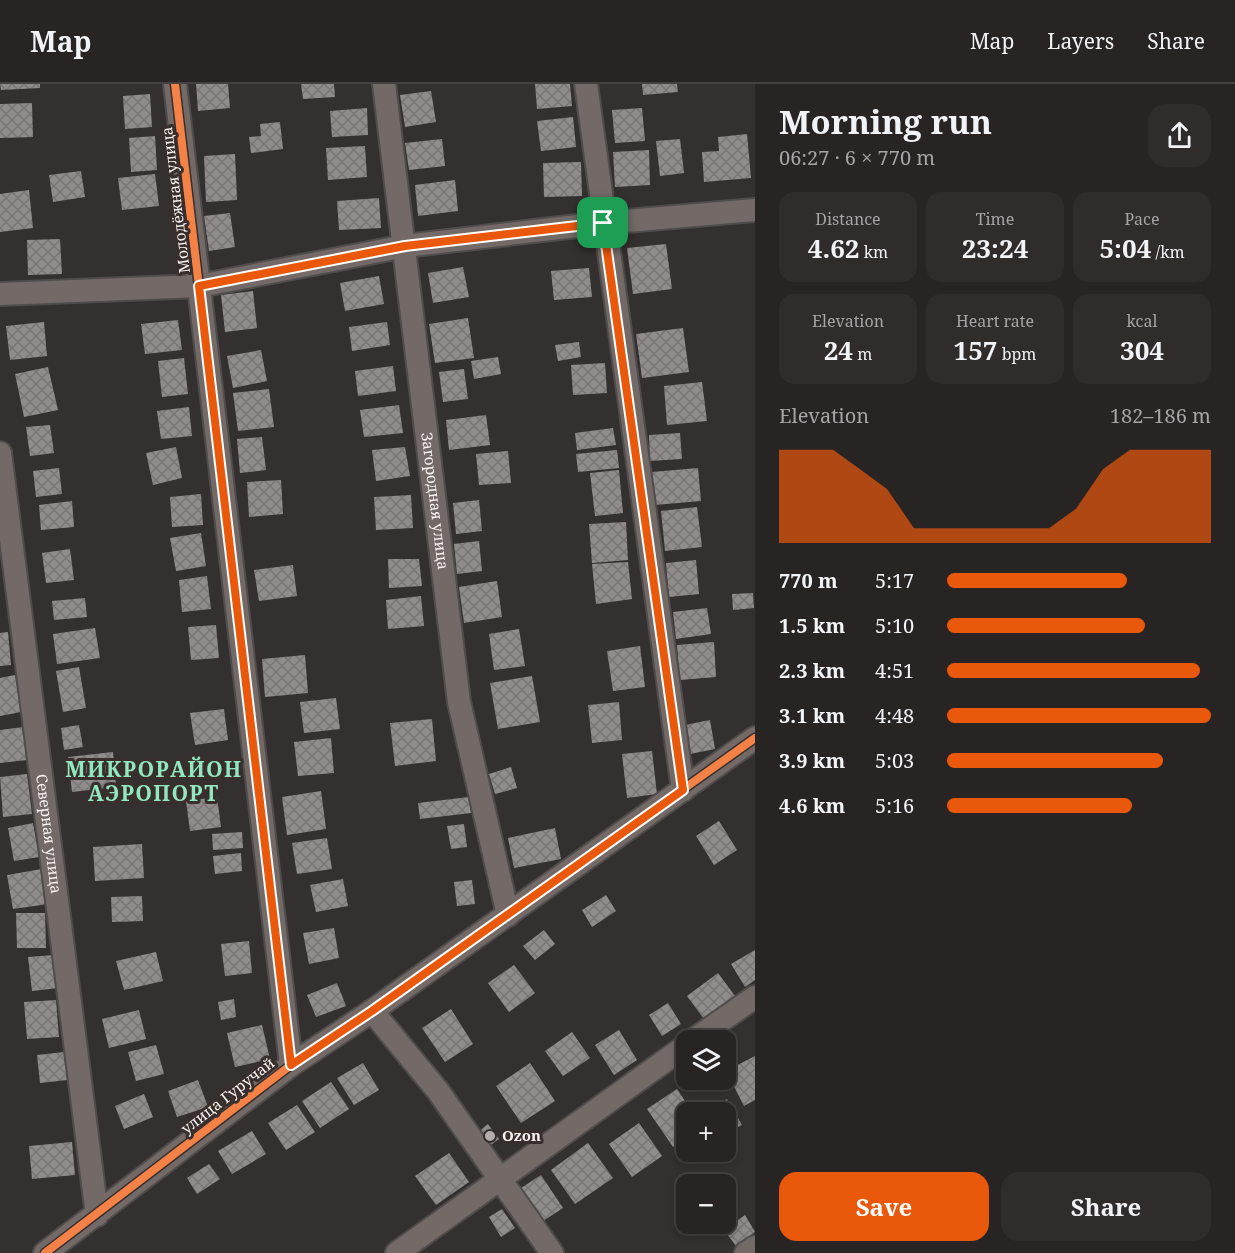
<!DOCTYPE html>
<meta charset="utf-8">
<style>
body{margin:0;font-family:"Noto Serif",serif;background:#302c2c;color:#f1f3f6;height:100vh;display:flex;flex-direction:column;font-size:22px;white-space:nowrap}
*{box-sizing:border-box;margin:0}
p{font-size:20px;color:#a5a4a6}
.icon{flex:none;width:33px;height:33px;fill:none;stroke:currentColor;stroke-width:2;stroke-linecap:round;stroke-linejoin:round}
.map{position:relative;flex:1;overflow:hidden}
.side{display:flex;flex-direction:column;background:#282424;width:480px}
.side>*{flex:none}
.buttons{position:absolute;left:676px;top:946px;display:grid;gap:12px}
.buttons a{display:grid;place-items:center;width:60px;height:60px;border-radius:12px;background:#282424;box-shadow:0 3px 9px #0003,0 0 0 2px #444141;font-size:30px}
.pin{position:absolute;display:grid;place-items:center;width:51px;height:51px;color:#fff;margin:-26px;border-radius:12px;box-shadow:0 3px 9px #0006}
.round{display:grid;place-items:center;flex:none;width:63px;height:63px;border-radius:18px;background:#302c2c}
.summary{display:flex;align-items:center;justify-content:space-between;height:102px;padding:0 24px}
h1{font-size:33px;font-weight:700;line-height:45px}
.figures{display:grid;grid-template-columns:repeat(3,1fr);gap:9px;height:102px;padding:6px 24px}
.figures div{display:grid;align-content:center;border-radius:15px;background:#302c2c;text-align:center}
.figures b{font-size:26px;font-weight:700}
.figures small{font-size:16px;font-weight:400}
.figures p{font-size:16px}
.chart{height:168px;padding:12px 24px}
.chart p{display:flex;justify-content:space-between}
.chart svg{width:100%;height:108px;margin-top:6px;fill:#ea580c;opacity:.7}
.cta{display:flex;gap:12px;margin-top:auto;padding:12px 24px}
.cta a{flex:1;height:69px;border-radius:18px;background:#ea580c;color:#fff;font-size:24px;font-weight:700;line-height:69px;text-align:center}
.cta a+a{background:#302c2c;color:#f1f3f6}
ul{padding:0 24px;list-style:none;font-size:20px}
li{display:grid;grid-template-columns:96px 72px 1fr;align-items:center;height:45px}
li i{height:15px;border-radius:8px;background:#ea580c}
header{display:flex;align-items:center;gap:36px;box-sizing:border-box;height:84px;padding:0 30px;background:#282424;border-bottom:2px solid #444141}
header strong{font-size:28px}
nav{display:flex;gap:33px;margin-inline-start:auto;font-size:21px}
main{display:flex;flex:1;min-height:0}
.map>svg:first-child{display:block}
</style>
<header>
<strong>Map</strong>
<nav><a>Map</a><a>Layers</a><a>Share</a></nav>
</header>
<main>
<div class="map">
<svg width="755" height="1169" viewBox="0 0 755 1169">
<defs>
<pattern id="building-cross-hatch" width="8" height="8" patternUnits="userSpaceOnUse" patternTransform="scale(1.5)"><rect width="8" height="8" fill="#908c8c"/><path d="M0 0l8 8M0 8l8-8" fill="none" stroke="#787574"/></pattern>
</defs>
<rect width="100%" height="100%" fill="#353030"/>
<path fill="url(#building-cross-hatch)" d="M0 0H40V4L1 6Z
M196 0H228L230 24 198 27Z
M301 0H334L335 13 303 15Z
M535 0H570L572 22 537 25Z
M642 0H677L678 8 643 11Z
M431 7 436 38 405 43 400 11Z
M150 10 152 43 125 45 123 12Z
M32 19 33 53 0 54V20Z
M367 24 368 51 332 53 330 27Z
M642 24 645 57 615 59 612 26Z
M573 33 576 63 541 67 537 37Z
M280 38 283 65 251 69 249 53 261 52 260 40Z
M747 50 751 94 704 98 702 68 719 67 718 53Z
M155 52 157 86 131 88 129 54Z
M442 55 445 82 409 86 405 59Z
M680 55 684 89 660 92 656 57Z
M365 62 367 93 328 96 326 64Z
M649 66 650 101 615 103 613 68Z
M235 70 237 116 206 118 204 72Z
M581 78 582 112 544 113 543 79Z
M81 87 85 113 53 118 49 91Z
M155 90 159 122 122 126 118 94Z
M455 96 458 127 418 132 415 101Z
M29 106 33 144 0 148V110Z
M379 114 381 144 339 146 337 117Z
M230 129 235 163 209 167 204 132Z
M60 155 62 190 28 191 27 156Z
M666 160 672 205 633 210 627 164Z
M463 183 469 213 433 219 428 189Z
M589 184 592 213 554 216 551 187Z
M379 192 384 220 345 227 340 199Z
M253 207 257 244 225 248 221 211Z
M468 234 474 274 435 279 429 240Z
M178 236 182 266 145 270 141 240Z
M44 238 47 272 10 276 6 242Z
M387 238 390 261 352 267 349 243Z
M683 244 689 288 642 294 636 250Z
M579 258 581 273 558 277 555 261Z
M261 266 267 297 233 304 227 272Z
M498 273 501 290 474 295 471 277Z
M184 274 188 310 162 313 158 277Z
M605 279 607 309 573 311 571 281Z
M393 282 396 307 358 312 355 287Z
M48 283 58 326 24 333 15 290Z
M464 285 468 315 443 318 439 288Z
M702 298 707 337 667 341 664 302Z
M269 305 274 343 238 347 233 309Z
M399 321 403 349 364 353 360 326Z
M189 323 192 352 161 355 157 327Z
M486 331 490 361 449 366 446 336Z
M50 341 54 369 30 372 26 343Z
M613 344 616 361 577 366 575 349Z
M680 349 682 375 650 377 649 351Z
M262 353 266 386 240 389 237 355Z
M176 363 182 394 153 401 146 369Z
M405 363 410 392 376 397 372 366Z
M617 366 619 384 578 388 576 370Z
M508 367 511 399 479 401 476 370Z
M59 384 62 410 36 413 33 387Z
M698 384 701 417 655 421 652 388Z
M619 386 623 429 595 432 590 389Z
M281 396 283 430 249 433 247 398Z
M201 410 203 441 172 443 170 413Z
M411 411 413 444 376 446 374 413Z
M479 416 482 447 456 450 453 419Z
M72 417 74 443 41 446 39 421Z
M697 423 702 463 665 467 661 427Z
M626 438 628 476 592 479 589 440Z
M201 449 206 482 176 487 170 454Z
M479 457 482 487 457 490 454 460Z
M70 465 74 496 46 499 42 469Z
M388 475H419L422 502 389 504Z
M696 476 699 510 669 513 666 479Z
M628 478 632 515 596 520 592 480Z
M293 481 297 512 259 517 254 486Z
M207 492 211 525 182 528 179 496Z
M497 497 502 533 464 539 459 503Z
M753 509 754 524 733 526 732 510Z
M421 512 424 542 388 545 386 516Z
M85 514 87 533 54 536 52 517Z
M707 524 711 550 676 555 673 528Z
M216 541 219 574 191 576 188 543Z
M95 544 100 574 57 580 53 550Z
M519 545 525 582 494 586 489 550Z
M8 548 11 581 0 582V549Z
M714 558 716 593 680 596 677 561Z
M640 562 645 603 613 607 607 567Z
M305 571 308 609 265 613 262 575Z
M79 583 86 624 63 628 56 587Z
M15 591 21 628 0 632V594Z
M532 592 540 638 498 645 490 599Z
M336 614 340 645 304 649 300 618Z
M619 618 622 656 592 659 588 621Z
M224 625 228 656 195 661 190 629Z
M432 635 436 677 395 682 390 639Z
M710 636 715 665 690 670 685 641Z
M79 641 83 663 64 666 61 644Z
M23 643 27 676 0 679V646Z
M331 654 334 689 298 692 294 658Z
M652 667 657 710 627 714 622 670Z
M113 668 116 703 72 708 68 673Z
M511 683 517 704 495 710 489 690Z
M27 690 32 730 3 733 0 693Z
M321 707 326 745 287 751 282 713Z
M217 713 221 743 190 747 186 717Z
M469 713 471 729 420 735 418 719Z
M719 737 737 766 714 781 696 752Z
M33 739 39 773 14 777 8 744Z
M464 740 467 763 451 765 447 742Z
M555 744 561 775 514 784 508 754Z
M242 748 243 764 213 766 212 750Z
M327 754 332 785 297 790 292 759Z
M142 760 144 794 95 797 93 763Z
M241 769 242 787 215 790 213 772Z
M42 785 48 820 13 825 7 791Z
M343 795 348 822 316 828 310 801Z
M472 796 475 820 457 822 454 798Z
M606 811 616 827 592 843 582 826Z
M142 812 143 837 112 838 111 813Z
M16 829H45L46 864H17Z
M334 844 339 874 309 880 303 849Z
M544 846 555 860 535 876 523 862Z
M249 857 252 889 225 892 221 860Z
M755 866V896L745 903 731 880Z
M156 868 163 897 124 906 116 877Z
M54 871 58 904 32 907 28 873Z
M514 881 535 909 509 928 488 899Z
M718 889 735 912 704 935 687 912Z
M337 899 346 922 316 933 307 911Z
M234 915 236 933 221 936 218 918Z
M56 916 59 953 27 955 24 918Z
M668 919 681 940 662 952 649 931Z
M451 925 473 960 445 978 422 944Z
M139 926 146 955 109 964 102 935Z
M262 941 270 975 235 983 227 949Z
M619 946 637 976 614 991 595 961Z
M572 948 590 974 563 992 545 967Z
M156 961 164 990 136 997 128 968Z
M64 968 67 996 40 999 37 971Z
M755 972V1016L744 1022 726 987Z
M363 979 379 1006 354 1021 337 994Z
M530 979 555 1017 521 1039 496 1002Z
M198 996 208 1023 177 1033 168 1007Z
M331 998 349 1025 320 1044 302 1017Z
M677 1005 693 1029H687V1053L673 1063 647 1025Z
M144 1010 153 1033 124 1045 115 1022Z
M727 1015 742 1041 726 1049V1029H701Z
M297 1021 315 1048 286 1066 268 1039Z
M639 1039 662 1072 632 1093 609 1060Z
M488 1040 499 1055 488 1063 477 1049Z
M252 1047 266 1070 232 1090 218 1067Z
M72 1058 75 1091 32 1095 29 1062Z
M588 1059 613 1094 575 1120 551 1086Z
M449 1069 469 1098 436 1121 415 1092Z
M209 1080 220 1095 197 1110 187 1094Z
M541 1091 563 1124 540 1139 518 1106Z
M502 1125 515 1144 501 1153 489 1133Z
M745 1131 755 1148 736 1162 724 1146Z"/>
<g fill="none" stroke-linecap="round" stroke-linejoin="round">
<defs>
<g id="minor">
<path d="M175 0 291 981"/>
<path id="s1" d="M384 0 459 618 508 831"/>
<path d="M586 0 683 706"/>
<path d="M0 210 199 202 405 162 603 139 755 126"/>
<path id="s2" d="M0 369 97 1131"/>
<path d="M372 927 438 1007 552 1169"/>
<path d="M692 957 755 913"/>
<path d="M45 1169 291 981 372 927 755 654"/>
<path d="M397 1169 687 961"/>
<path d="M746 1169 755 1163"/>
</g>
</defs>
<use href="#minor" stroke="#4f4c4c" stroke-width="26"/>
<use href="#minor" stroke="#736a68" stroke-width="22"/>
<defs>
<path id="cycleway" d="M175 0 291 981
M45 1169 291 981 372 927 755 654"/>
</defs>
<use href="#cycleway" stroke="#382f2d" stroke-width="11"/>
<use href="#cycleway" stroke="#f48246" stroke-width="8"/>
</g>
<g fill="none" stroke-linecap="round" stroke-linejoin="round">
<defs>
<path id="route" d="M603 139 683 706 372 927 291 981 199 202 405 162Z"/>
</defs>
<use href="#route" stroke="#fff" stroke-width="12"/>
<use href="#route" stroke="#ea580c" stroke-width="8"/>
</g>
<circle fill="#b4aead" stroke="#382f2d" stroke-width="2" cx="490" cy="1052" r="6"/>
<g text-anchor="middle" stroke-width="6" stroke-linejoin="round" paint-order="stroke">
<g font-size="15" fill="#f8f2f1" stroke="#382f2d">
<text transform="translate(176 116) rotate(-97)" y="5">Молодёжная улица</text>
<text dy="5" stroke="none"><textPath href="#s1" startOffset="420">Загородная улица</textPath></text>
<text dy="5" stroke="none"><textPath href="#s2" startOffset="384">Северная улица</textPath></text>
<text transform="translate(228 1012) rotate(-38)" y="5">улица Гуручай</text>
</g>
<g font-size="15" font-weight="bold" fill="#f8f2f1" stroke="#382f2d" text-anchor="start">
<text x="502" y="1057">Ozon</text>
</g>
<g font-size="21" font-weight="bold" letter-spacing="1.5" fill="#91e7bf" stroke="#382f2d">
<text x="154" y="693">МИКРОРАЙОН<tspan x="154" dy="24">АЭРОПОРТ</tspan></text>
</g>
</g>
</svg>
<div class="buttons">
<a><svg class="icon" aria-label="layers" viewBox="0 0 24 24"><path d="M12 4l9 5-9 5-9-5zM3 14l9 5 9-5"/></svg></a>
<a>+</a>
<a>−</a>
</div>
<div class="pin" style="left:603px;top:139px;background:#1e9e55"><svg class="icon" aria-label="arrive" viewBox="0 0 24 24"><path d="M6 21V4h12l-3 4 3 4H6"/></svg></div>
</div>
<section class="side">
<div class="summary"><div><h1>Morning run</h1><p>06:27 · 6 × 770 m</p></div><a class="round"><svg class="icon" aria-label="share" viewBox="0 0 24 24"><path d="M12 15V3M7 8l5-5 5 5M5 13v7h14v-7"/></svg></a></div>
<div class="figures">
<div><p>Distance</p><b>4.62<small> km</small></b></div>
<div><p>Time</p><b>23:24</b></div>
<div><p>Pace</p><b>5:04<small> /km</small></b></div>
</div>
<div class="figures">
<div><p>Elevation</p><b>24<small> m</small></b></div>
<div><p>Heart rate</p><b>157<small> bpm</small></b></div>
<div><p>kcal</p><b>304</b></div>
</div>
<div class="chart"><p><span>Elevation</span>182–186 m</p>
<svg viewBox="0 0 160 44" preserveAspectRatio="none"><path d="M0 44V6L10 6L20 6L30 14L40 22L50 38L60 38L70 38L80 38L90 38L100 38L110 30L120 14L130 6L140 6L150 6L160 6V44z"/></svg>
</div>
<ul>
<li><b>770 m</b>5:17<i style="width:68%"></i></li>
<li><b>1.5 km</b>5:10<i style="width:75%"></i></li>
<li><b>2.3 km</b>4:51<i style="width:96%"></i></li>
<li><b>3.1 km</b>4:48<i style="width:100%"></i></li>
<li><b>3.9 km</b>5:03<i style="width:82%"></i></li>
<li><b>4.6 km</b>5:16<i style="width:70%"></i></li>
</ul>
<div class="cta"><a>Save</a><a>Share</a></div>
</section>
</main>
